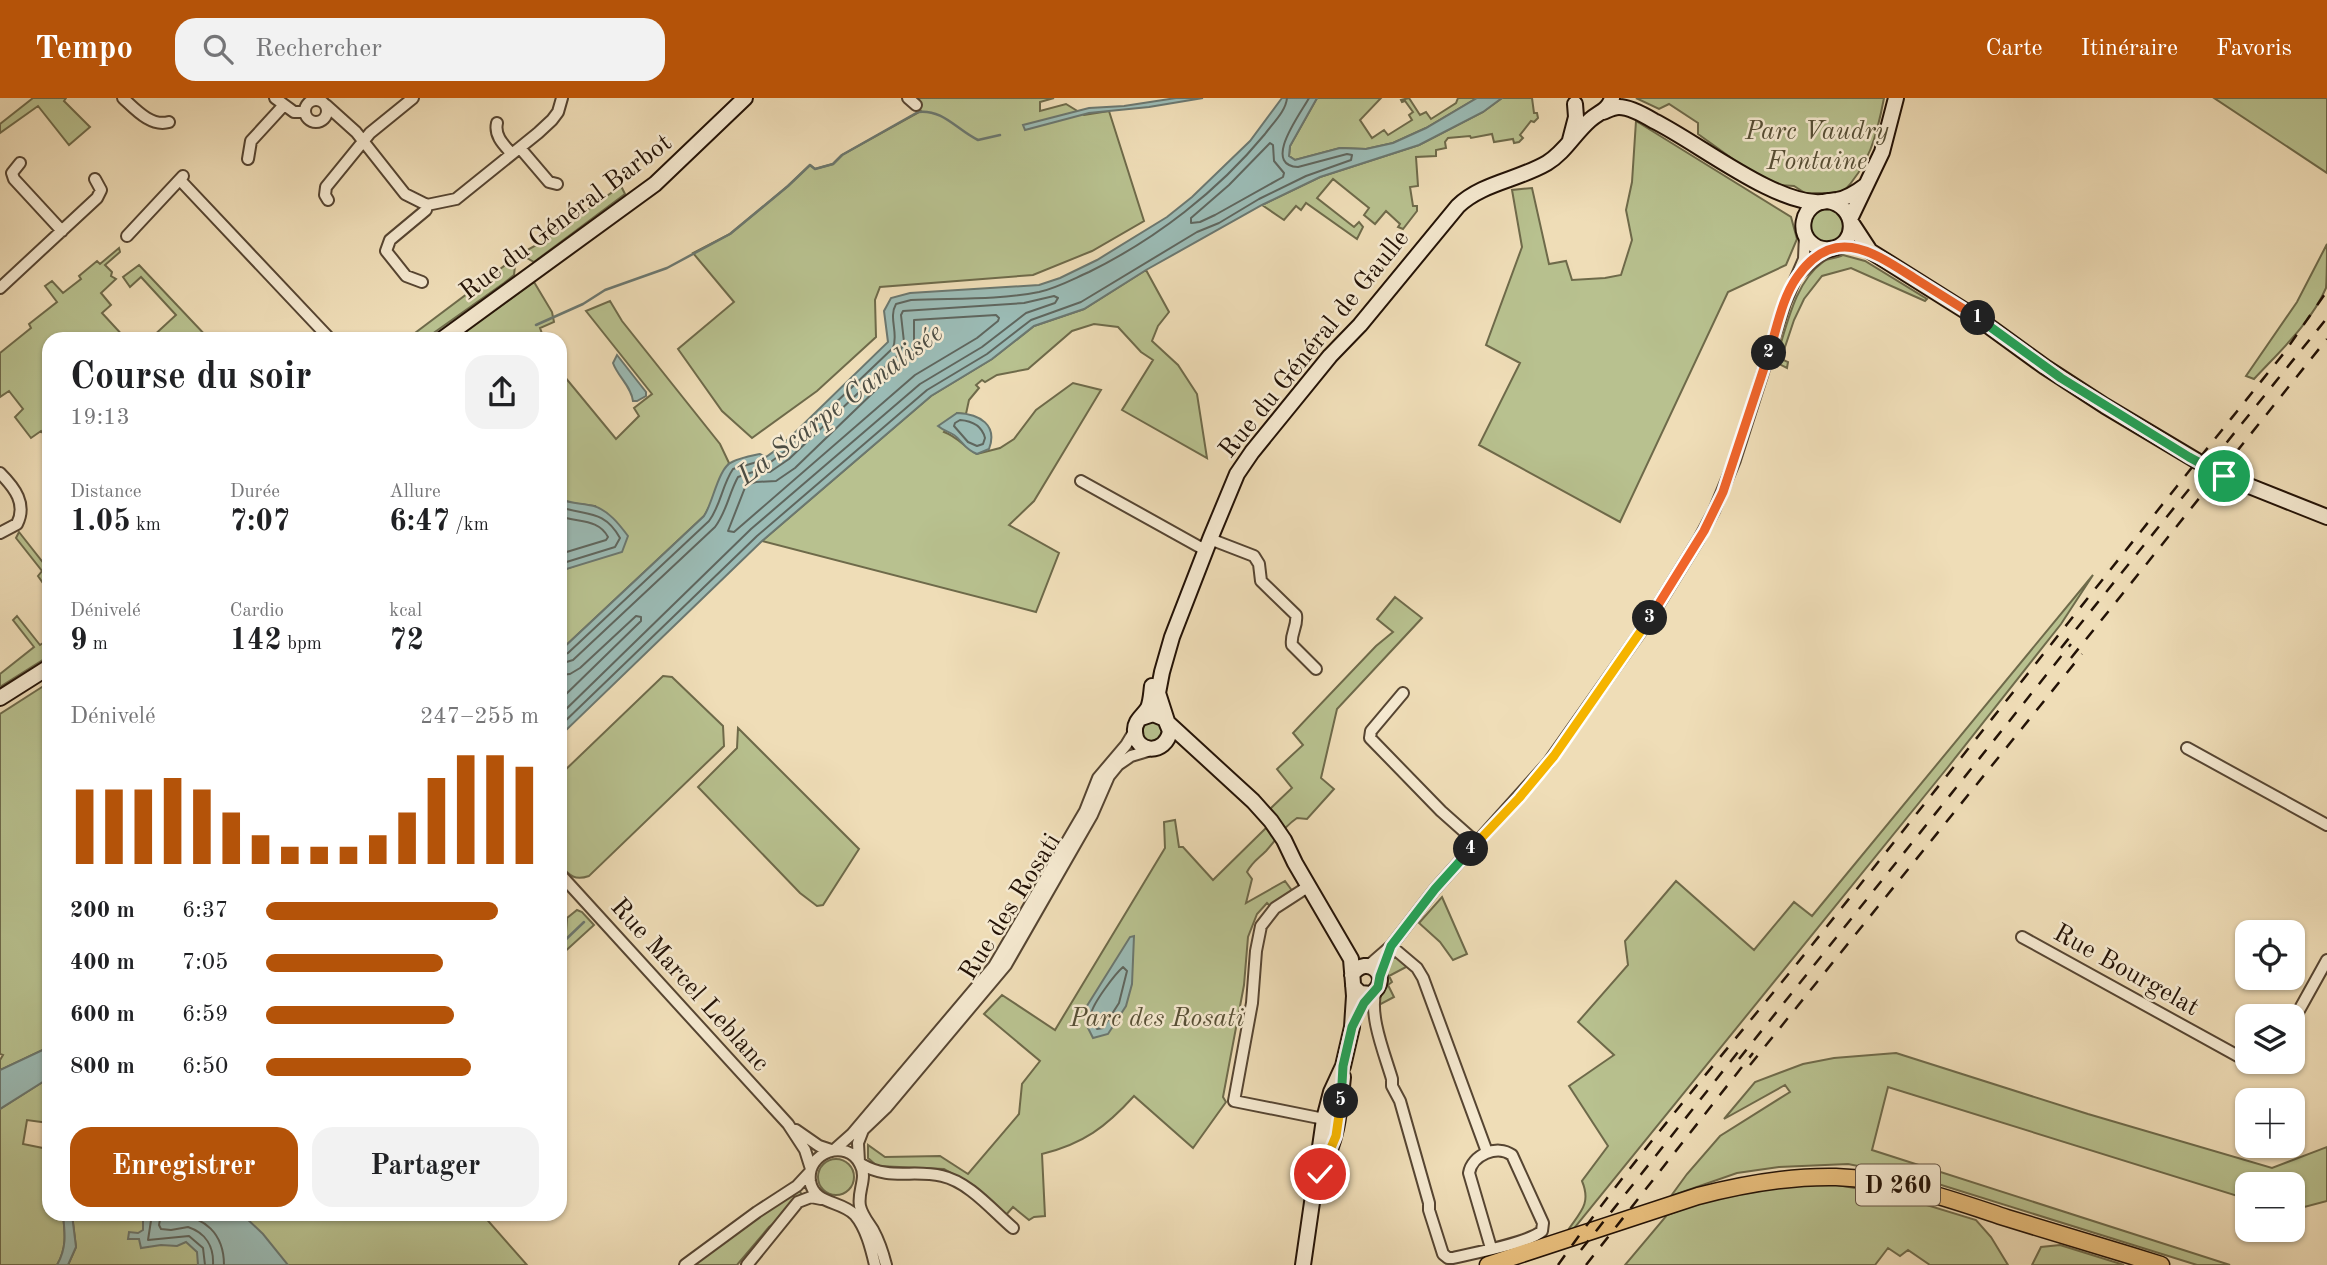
<!DOCTYPE html>
<html lang="fr">
<meta charset="utf-8">
<style>
body{margin:0;font-family:"Old Standard TT",serif;background:#f2f2f2;color:#202124;height:100vh;display:flex;flex-direction:column;font-size:26px;white-space:nowrap}
*{box-sizing:border-box;margin:0}
p{font-size:23px;color:#757577}
.icon{flex:none;width:38px;height:38px;fill:none;stroke:currentColor;stroke-width:2;stroke-linecap:round;stroke-linejoin:round}
.map{position:relative;flex:1;overflow:hidden}
.details{position:absolute;left:42px;top:234px;width:525px;height:889px;display:flex;flex-direction:column;background:#fff;border-radius:21px;box-shadow:0 2px 5px #0004}
.details>*{flex:none}
.tools{position:absolute;left:2235px;top:822px;display:grid;gap:14px}
.tools a{display:grid;place-items:center;width:70px;height:70px;border-radius:14px;background:#fff;box-shadow:0 2px 5px #0004;font-size:35px}
.pin{position:absolute;display:grid;place-items:center;width:60px;height:60px;color:#fff;margin:-30px;border:4px solid #fff;border-radius:50%;box-shadow:0 2px 7px #0007}
.km{position:absolute;width:35px;height:35px;margin:-18px;border-radius:50%;background:#222;color:#fff;font-size:19px;line-height:35px;text-align:center}
.round{display:grid;place-items:center;flex:none;width:74px;height:74px;border-radius:21px;background:#f2f2f2}
.summary{display:flex;align-items:center;justify-content:space-between;height:119px;padding:0 28px}
h1{font-size:38px;font-weight:700;line-height:52px}
.figures{display:grid;grid-template-columns:repeat(3,1fr);gap:10px;height:119px;padding:7px 28px}
.figures div{display:grid;align-content:center}
.figures b{font-size:30px;font-weight:700}
.figures small{font-size:19px;font-weight:400}
.figures p{font-size:19px}
.chart{height:196px;padding:14px 28px}
.chart p{display:flex;justify-content:space-between}
.chart svg{width:100%;height:126px;margin-top:7px;stroke:#b45309;stroke-width:6}
.primary-button{display:flex;gap:14px;margin-top:auto;padding:14px 28px}
.primary-button a{flex:1;height:80px;border-radius:21px;background:#b45309;color:#fff;font-size:28px;font-weight:700;line-height:80px;text-align:center}
.primary-button a+a{background:#f2f2f2;color:#202124}
ul{padding:0 28px;list-style:none;font-size:23px}
li{display:grid;grid-template-columns:112px 84px 1fr;align-items:center;height:52px}
li i{height:18px;border-radius:9px;background:#b45309}
header{display:flex;align-items:center;gap:42px;box-sizing:border-box;height:98px;padding:0 35px;background:#b45309;color:#fff}
header strong{font-size:33px}
nav{display:flex;gap:38px;margin-inline-start:auto;font-size:24px}
.search{width:490px;height:63px;background:#f2f2f2;display:flex;align-items:center;gap:18px;box-sizing:border-box;padding:0 24px;border-radius:21px;color:#757577;font-size:26px}
.map>svg:first-child{display:block}
</style>
<header>
<strong>Tempo</strong>
<div class="search"><svg class="icon" aria-label="search" viewBox="0 0 24 24"><circle cx="10" cy="10" r="6"/><path d="M15 15l6 6"/></svg>Rechercher</div>
<nav><a>Carte</a><a>Itinéraire</a><a>Favoris</a></nav>
</header>
<div class="map">
<svg width="2327" height="1167" viewBox="0 0 2327 1167">
<rect width="100%" height="100%" fill="#efddb7"/>
<filter id="stains"><feTurbulence type="fractalNoise" baseFrequency=".00286" numOctaves="4"/><feColorMatrix values="0 0 0 0 .2 0 0 0 0 .09 0 0 0 0 .02 0 0 0 .5 -.17"/></filter>
<radialGradient id="worn" r=".72"><stop offset=".6" stop-color="#630" stop-opacity="0"/><stop offset="1" stop-color="#630" stop-opacity=".3"/></radialGradient>
<path fill="#b8c18f" stroke="#6e6a4a" stroke-width="2" d="M33 0H66L64 3 90 29 69 47 38 8 0 35V26Z
M908 0H1054L1040 4V13L1066 6 1084 17 1109 13 1144 123 1092 153 1033 177 880 189 875 202 876 239 817 293 752 340 722 313 678 251 734 204 693 155 730 136 788 88 810 67 815 71 833 66 842 57 921 13Z
M1317 0H1381L1360 22 1372 40 1384 32 1388 37 1412 22 1409 17 1413 14 1405 3 1402 4 1401 2 1409 0 1420 17 1426 14 1431 21 1456 5 1458 0H1477L1426 30 1393 45 1366 51 1340 50 1295 62 1289 58 1290 48Z
M1502 0H1532L1534 15H1537L1538 20 1534 24 1531 23 1520 37 1523 40 1519 44 1514 45 1513 41 1494 44 1492 36 1471 40 1470 38 1448 40 1445 44 1446 50 1436 52V58L1416 59 1418 88 1410 89 1413 108H1417V113L1403 131 1398 129 1400 126 1386 113 1375 126 1364 117 1369 110 1333 81 1317 100 1354 129 1359 124 1363 129 1357 141 1306 105 1301 112 1296 108 1284 122 1262 107 1320 79 1419 47 1483 14Z
M1636 0H1884C1877 37 1869 68 1842 95H1805L1794 88 1779 87 1744 69 1698 36V25L1669 6 1659 11Z
M2214 0H2327V75Z
M1636 23 1791 119 1797 141 1786 167 1728 194 1620 424 1479 347 1520 265 1486 247 1522 149 1512 92 1532 90 1549 166 1566 163 1572 182 1605 180 1621 177 1632 142 1626 112 1632 84Z
M621 88 625 96 534 164 520 156 542 144Z
M1810 128a17 17 0 1 1 34 0a17 17 0 1 1-34 0Z
M2327 146C2327 158 2327 178 2326 190 2311 225 2279 254 2254 281L2246 278 2297 204Z
M119 150 120 154 105 167 112 174 111 178 116 181 101 195 111 207 102 215 126 241 49 242V343L41 333 31 340 15 319 23 311 9 293 0 299V255L31 230 29 226 57 204 45 188 52 183 63 195 81 181 79 178 97 163 100 166Z
M1843 157 1865 163 1927 201 1925 203 1851 170 1822 178 1804 201 1794 222 1781 261 1788 264 1787 270 1777 265V258C1787 227 1795 184 1823 164 1829 159 1837 161 1843 157Z
M512 162 515 168 514 177 504 185 425 241H407Z
M139 167 209 241H150L176 217 141 179 130 189 123 179Z
M1146 172 1169 214 1158 228 1152 243 1178 267 1197 296 1207 360 1122 312 1153 262 1141 254 1118 229 1094 226 1072 233 1028 271 997 277 985 284 982 282 976 287 979 290 969 302 966 316 957 315 944 334C958 339 964 349 977 356L1000 350 1014 341 1036 312 1073 285 1101 292 1034 403 1009 427 1059 455 1036 514 762 443 931 298 992 261 1034 228 1084 211Z
M534 184 552 214 554 224 540 230 544 241 453 242Z
M610 203 622 223 720 346 729 365C717 381 715 402 704 418L560 553V473L583 465 595 408 571 405 560 401V273L616 341 639 318 634 310 652 296 586 213Z
M19 434 45 467 49 465V486L45 488 38 478 42 473 16 440Z
M2093 477 2061 526 1948 669 1572 1133 1566 1135C1579 1115 1592 1107 1582 1083L1608 1048 1569 988 1614 957 1578 924 1628 867 1625 843 1676 783 1754 852 1794 804 1812 818Z
M1395 499 1422 520 1337 611 1321 680 1334 691 1307 721 1297 720C1281 731 1278 740 1266 753 1258 761 1252 764 1247 774L1252 781 1246 805 1285 783 1293 794 1270 808 1267 805 1257 816 1248 839 1244 887 1223 999 1226 1004 1193 1050 1134 998C1106 1029 1083 1046 1042 1056L1045 1118 1034 1119 1029 1122 1013 1109 1005 1118 972 1087 944 1071 877 1068 868 1060V1047L885 1059 940 1058 968 1076 1019 1016 1022 986 1040 963 984 916 1002 897 1055 932 1165 750 1164 724 1175 722 1179 749H1183L1213 782 1268 728 1270 711 1292 690 1277 671 1303 647 1293 635 1376 548 1393 534 1377 521Z
M17 518 40 547 49 541V558L0 589V576L34 549 13 522Z
M663 578 672 579 723 628 724 648 589 778C575 783 570 778 560 767V677Z
M42 589 49 598V949L0 972V962L3 957 0 956V616Z
M1155 622 1164 629 1162 641 1151 645 1142 640C1141 627 1143 625 1155 622Z
M738 630 859 751 823 807 817 808 800 795 698 689 737 650Z
M1442 799 1467 856 1453 862 1440 844 1419 825Z
M577 812 582 814 594 827 560 858V840L566 834 567 820Z
M1391 860H1399L1408 868 1389 878 1392 884 1388 887 1394 899 1379 907 1386 867Z
M1896 955 2088 1016 2272 1070 2327 1049V1103L2293 1112 2292 1087H2247V1101L1888 989 1872 1052 2230 1167H2197L1919 1080 1848 1066 1779 1069 1737 1075 1671 1098 1687 1076 1720 1038 1790 994 1785 987 1724 1021 1755 984 1803 966 1834 960Z
M49 980V1025L27 1022 23 1046 48 1051 49 1048V1116L63 1117C65 1135 67 1150 57 1167H0V1011Z
M818 1079a18 18 0 1 1 36 0a18 18 0 1 1-36 0Z
M1826 1085 1894 1097 1976 1122 1991 1139 2008 1167H1930L1908 1152 1900 1158 1888 1150 1875 1167H1625L1667 1117 1713 1100 1738 1097 1759 1090Z
M798 1090 802 1097 781 1120 769 1129 737 1167H692Z
M72 1116 483 1117 527 1167H68L76 1149Z
M2060 1147 2124 1167H2032L2041 1149Z"/>
<path fill="#9bbbb5" stroke="#6b776f" stroke-width="2" d="M1176 0H1203L1149 9 1089 15 1025 32 1023 27 1089 10 1124 8Z
M1282 0H1317L1290 48 1289 58 1295 62 1340 50 1366 51 1393 45 1426 30 1477 0H1502L1483 14 1419 47 1320 79 1262 107 1146 172 1084 211 1034 228 992 261 931 298 762 443 560 638V553L704 418C713 405 718 370 732 364 740 360 751 358 760 356L766 359 780 349 888 244 884 213 891 200 910 195 1039 187 1060 180 1097 162 1167 119 1192 99 1250 43Z
M617 257 646 294V298L637 303H633C631 288 618 279 613 265Z
M957 315C980 316 998 327 989 351L977 356C963 350 963 343 954 337 948 333 944 333 938 328Z
M560 401C571 406 583 405 594 408 609 413 619 426 628 438L622 454 560 473Z
M1134 838 1132 886 1126 908 1108 936 1093 940 1085 924V911L1130 839Z
M49 949V980L0 1011V972Z
M163 1116 243 1117 263 1136 288 1167H198L197 1154 186 1144 177 1148 161 1147 141 1150 139 1141H128L129 1134 138 1135 143 1132V1122L146 1118 154 1119Z
M63 1117H72L76 1149 68 1167H57C67 1150 65 1135 63 1117Z"/>
<g fill="none" stroke-linecap="round" stroke-linejoin="round">
<path stroke="#5f665e" stroke-width="2" d="M1270 45 1273 47 1274 63 1284 75 1283 79 1215 117 1200 124 1191 125V120L1229 87Z
M996 217 999 220 998 223 977 240 915 277 734 434 728 433 746 387 756 384 776 383 795 370 908 261 914 246V222Z
M960 322C973 323 982 328 985 340L983 346 977 348 968 344 954 328 955 325Z
M560 409C586 418 604 411 620 440L615 449 560 466
M560 418C577 425 598 420 608 439L606 442 560 456
M560 558 568 555 709 423C721 407 722 387 733 371L757 364 768 366 784 354 893 250C899 235 888 220 896 206L911 202C953 200 998 202 1039 194 1057 190 1073 181 1089 174 1156 141 1218 93 1265 36 1273 25 1286 13 1287 0
M560 566 573 562 715 429C727 413 729 395 738 379L756 373 770 374 789 361 899 256 904 244 901 217 903 213 1024 205 1054 198 1058 200 1055 205 1026 215 982 249 920 286 751 431 560 617
M560 577 570 576 580 570 636 518 641 519V523L560 602
M560 628 757 438 927 292 987 256 1031 222 1081 204 1197 134 1219 125 1259 101 1306 78 1351 62 1352 57 1347 56 1298 69C1261 67 1301 15 1309 0
M1123 869 1127 873 1119 905 1103 930 1097 931C1094 927 1090 922 1091 916 1093 905 1115 876 1123 869Z
M152 1116 148 1142 189 1138 203 1150 205 1167
M161 1116 159 1127 161 1131 171 1132 188 1129C206 1135 214 1149 213 1167
M171 1116 174 1119C205 1116 224 1137 224 1167"/>
<path stroke="#6b776f" stroke-width="2.5" d="M536 227 583 206 605 192 667 170 730 136 788 88 810 67 815 71 833 66 842 57 918 14C943 11 957 32 978 42L1000 37
M560 847 584 824"/>
<defs>
<path id="street" d="M123 0C136 12 151 29 169 24
M275 0 294 14H304
M908 0 916 7
M305 13a11 11 0 1 1 22 0a11 11 0 1 1-22 0Z
M326 7 356 34 405 96 427 107 456 101 538 35 552 22 558 14 562 0
M497 25C494 38 504 47 512 56
M520 50 549 84 557 86
M248 61 251 43 284 7
M20 65 12 75 14 81 62 133
M180 82 331 242
M328 102 325 97 326 89 370 35 413 0
M127 138 183 78
M1800 175 1817 160 1832 151
M422 184 406 178 386 153 390 142 426 112 427 107
M0 190 97 100 101 92 95 81
M0 375C15 390 27 406 17 426L0 435
M1081 383 1205 452
M1210 441 1254 458 1259 466 1261 483 1296 517C1298 528 1290 536 1292 547L1316 571
M1403 595 1371 633 1370 640 1441 713 1477 745
M2187 650 2327 727
M560 776 788 1026 805 1052 811 1071
M1309 788 1275 810 1261 828 1256 853 1252 905 1234 1003 1324 1021
M2022 839 2247 963
M1391 848 1417 870 1423 880 1487 1054
M1368 868 1391 848 1435 791 1548 665 1649 522 1699 441 1714 413 1735 362 1785 205 1804 161 1805 136
M1376 892C1368 916 1385 957 1392 981V988L1400 1003 1429 1105V1112L1443 1156 1448 1160H1453C1473 1155 1529 1145 1542 1133L1543 1125 1512 1057C1497 1046 1472 1057 1469 1075L1491 1150
M2292 925 2327 862
M2251 964H2265
M796 1032 819 1048 831 1052
M834 1052 852 1036 994 868 1085 713 1098 680 1126 647 1135 632
M859 1064 858 1045 863 1032 886 1010 1006 867 1092 717 1109 678 1118 667 1131 658 1151 652
M861 1066C890 1083 912 1071 942 1078 969 1084 992 1112 1013 1130
M685 1167 757 1114 797 1088 810 1074
M747 1167 798 1104 811 1099 821 1101
M875 1167C871 1150 866 1130 855 1117 841 1102 814 1107 810 1083 806 1054 847 1040 860 1066 868 1080 857 1093 860 1108 862 1117 868 1124 873 1132 879 1143 883 1155 886 1167"/>
<path id="secondary" d="M1603 14C1608 12 1613 9 1619 9 1630 9 1644 17 1654 23 1697 44 1777 108 1822 104
M1570 42 1576 19 1575 6
M1828 103C1857 108 1859 147 1830 151 1823 152 1815 149 1810 144 1799 133 1802 114 1816 106 1822 103 1830 103 1837 102 1848 100 1857 94 1866 87
M1850 121 1882 54 1896 0
M1851 124 1870 153 1983 224 2045 269 2105 308 2219 376 2327 419
M441 242 655 86 745 0
M0 600 49 569
M1141 620 1153 616 1165 621 1170 633C1166 657 1135 656 1135 633 1134 623 1143 618 1148 610 1151 603 1151 595 1152 588
M1167 623 1158 595 1162 574 1172 539 1210 441 1237 376 1252 354 1330 258 1360 227 1458 108C1482 85 1518 82 1547 65 1565 54 1574 36 1590 22 1599 14 1608 13 1612 0
M1168 625 1253 703 1271 723 1284 742 1295 765 1351 861 1354 898 1352 929 1343 968 1331 994 1324 1021 1303 1167
M1352 877C1367 854 1394 880 1371 896L1360 895 1353 888
M1319 1078C1337 1041 1339 1019 1343 979"/>
<path id="primary" d="M1488 1167 1698 1098C1744 1086 1788 1078 1836 1079 1895 1081 1952 1102 2007 1120 2059 1136 2110 1151 2161 1167"/>
</defs>
<use href="#street" stroke="#564532" stroke-width="14"/>
<use href="#secondary" stroke="#231206" stroke-width="18"/>
<use href="#primary" stroke="#231206" stroke-width="19"/>
<use href="#street" stroke="#f5e9d0" stroke-width="10"/>
<use href="#secondary" stroke="#f5e9d0" stroke-width="14"/>
<use href="#primary" stroke="#e8be7c" stroke-width="16"/>
<path stroke="#231206" stroke-width="2.5" stroke-dasharray="12 12" stroke-linecap="butt" d="M2061 550 2327 220
M2071 560 2327 241
M1739 961 2071 546
M1750 967 2082 556
M1581 1152 1742 949
M1558 1167C1639 1052 1732 947 1820 837 1975 643 2128 448 2284 255L2327 193
M1586 1167 1753 955"/>
</g>
<g fill="none" stroke-linecap="round" stroke-linejoin="round">
<defs>
<path id="split-1" d="M1978 220 2061 280 2189 359 2224 378"/>
<path id="split-2" d="M1769 255C1777 230 1782 200 1797 179 1834 126 1873 154 1914 180 1935 193 1957 207 1978 220"/>
<path id="split-3" d="M1650 520 1704 433 1723 394 1769 255"/>
<path id="split-4" d="M1471 751 1519 700 1554 658 1650 520"/>
<path id="split-5" d="M1341 1003 1343 968 1352 929 1364 905 1378 889 1380 878 1391 848 1435 791 1471 751"/>
<path id="split-6" d="M1320 1076 1336 1038 1341 1003"/>
</defs>
<use href="#split-1" stroke="#fff" stroke-width="14"/>
<use href="#split-2" stroke="#fff" stroke-width="14"/>
<use href="#split-3" stroke="#fff" stroke-width="14"/>
<use href="#split-4" stroke="#fff" stroke-width="14"/>
<use href="#split-5" stroke="#fff" stroke-width="14"/>
<use href="#split-6" stroke="#fff" stroke-width="14"/>
<use href="#split-1" stroke="#22a559" stroke-width="9"/>
<use href="#split-2" stroke="#f0652b" stroke-width="9"/>
<use href="#split-3" stroke="#f0652b" stroke-width="9"/>
<use href="#split-4" stroke="#f5b400" stroke-width="9"/>
<use href="#split-5" stroke="#22a559" stroke-width="9"/>
<use href="#split-6" stroke="#f5b400" stroke-width="9"/>
</g>
<g text-anchor="middle" stroke-width="5" stroke-linejoin="round" paint-order="stroke">
<rect fill="#f5e9d0" stroke="#625243" stroke-width="2" x="1856" y="1066.5" width="84" height="41" rx="5"/>
<g font-size="24" font-weight="bold" fill="#231206">
<text x="1898" y="1095">D 260</text>
</g>
<g font-size="26" font-style="italic" fill="#574f36" stroke="#f5e9d0">
<text x="1817" y="41">Parc Vaudry<tspan x="1817" dy="30">Fontaine</tspan></text>
<text x="1157" y="928">Parc des Rosati</text>
</g>
<g font-size="26" fill="#231206" stroke="#f5e9d0">
<text transform="translate(565 118) rotate(-37)" y="9">Rue du Général Barbot</text>
<text transform="translate(1313 245) rotate(-51)" y="9">Rue du Général de Gaulle</text>
<text transform="translate(1009 808) rotate(-58)" y="9">Rue des Rosati</text>
<text transform="translate(2127 871) rotate(29)" y="9">Rue Bourgelat</text>
<text transform="translate(691 886) rotate(48)" y="9">Rue Marcel Leblanc</text>
</g>
<g font-size="28" font-style="italic" fill="#4d4d43" stroke="#f5e9d0">
<text transform="translate(839 305) rotate(-37)" y="10">La Scarpe Canalisée</text>
</g>
</g>
<rect width="100%" height="100%" filter="url(#stains)"/>
<rect width="100%" height="100%" fill="url(#worn)"/>
</svg>
<div class="tools">
<a><svg class="icon" aria-label="locate" viewBox="0 0 24 24"><circle cx="12" cy="12" r="6"/><path d="M12 2v4M12 18v4M2 12h4M18 12h4"/></svg></a>
<a><svg class="icon" aria-label="layers" viewBox="0 0 24 24"><path d="M12 4l9 5-9 5-9-5zM3 14l9 5 9-5"/></svg></a>
<a>+</a>
<a>−</a>
</div>
<div class="pin" style="left:2224px;top:378px;background:#1e9e55"><svg class="icon" aria-label="arrive" viewBox="0 0 24 24"><path d="M6 21V4h12l-3 4 3 4H6"/></svg></div>
<div class="pin" style="left:1320px;top:1076px;background:#d93025"><svg class="icon" aria-label="check" viewBox="0 0 24 24"><path d="M5 12l5 5 9-10"/></svg></div>
<b class="km" style="left:1978px;top:220px">1</b>
<b class="km" style="left:1769px;top:255px">2</b>
<b class="km" style="left:1650px;top:520px">3</b>
<b class="km" style="left:1471px;top:751px">4</b>
<b class="km" style="left:1341px;top:1003px">5</b>
<section class="details">
<div class="summary"><div><h1>Course du soir</h1><p>19:13</p></div><a class="round"><svg class="icon" aria-label="share" viewBox="0 0 24 24"><path d="M12 15V3M7 8l5-5 5 5M5 13v7h14v-7"/></svg></a></div>
<div class="figures">
<div><p>Distance</p><b>1.05<small> km</small></b></div>
<div><p>Durée</p><b>7:07</b></div>
<div><p>Allure</p><b>6:47<small> /km</small></b></div>
</div>
<div class="figures">
<div><p>Dénivelé</p><b>9<small> m</small></b></div>
<div><p>Cardio</p><b>142<small> bpm</small></b></div>
<div><p>kcal</p><b>72</b></div>
</div>
<div class="chart"><p><span>Dénivelé</span>247–255 m</p>
<svg viewBox="0 0 160 44" preserveAspectRatio="none"><path d="M5 44V18M15 44V18M25 44V18M35 44V14M45 44V18M55 44V26M65 44V34M75 44V38M85 44V38M95 44V38M105 44V34M115 44V26M125 44V14M135 44V6M145 44V6M155 44V10"/></svg>
</div>
<ul>
<li><b>200 m</b>6:37<i style="width:85%"></i></li>
<li><b>400 m</b>7:05<i style="width:65%"></i></li>
<li><b>600 m</b>6:59<i style="width:69%"></i></li>
<li><b>800 m</b>6:50<i style="width:75%"></i></li>
</ul>
<div class="primary-button"><a>Enregistrer</a><a>Partager</a></div>
</section>
</div>
